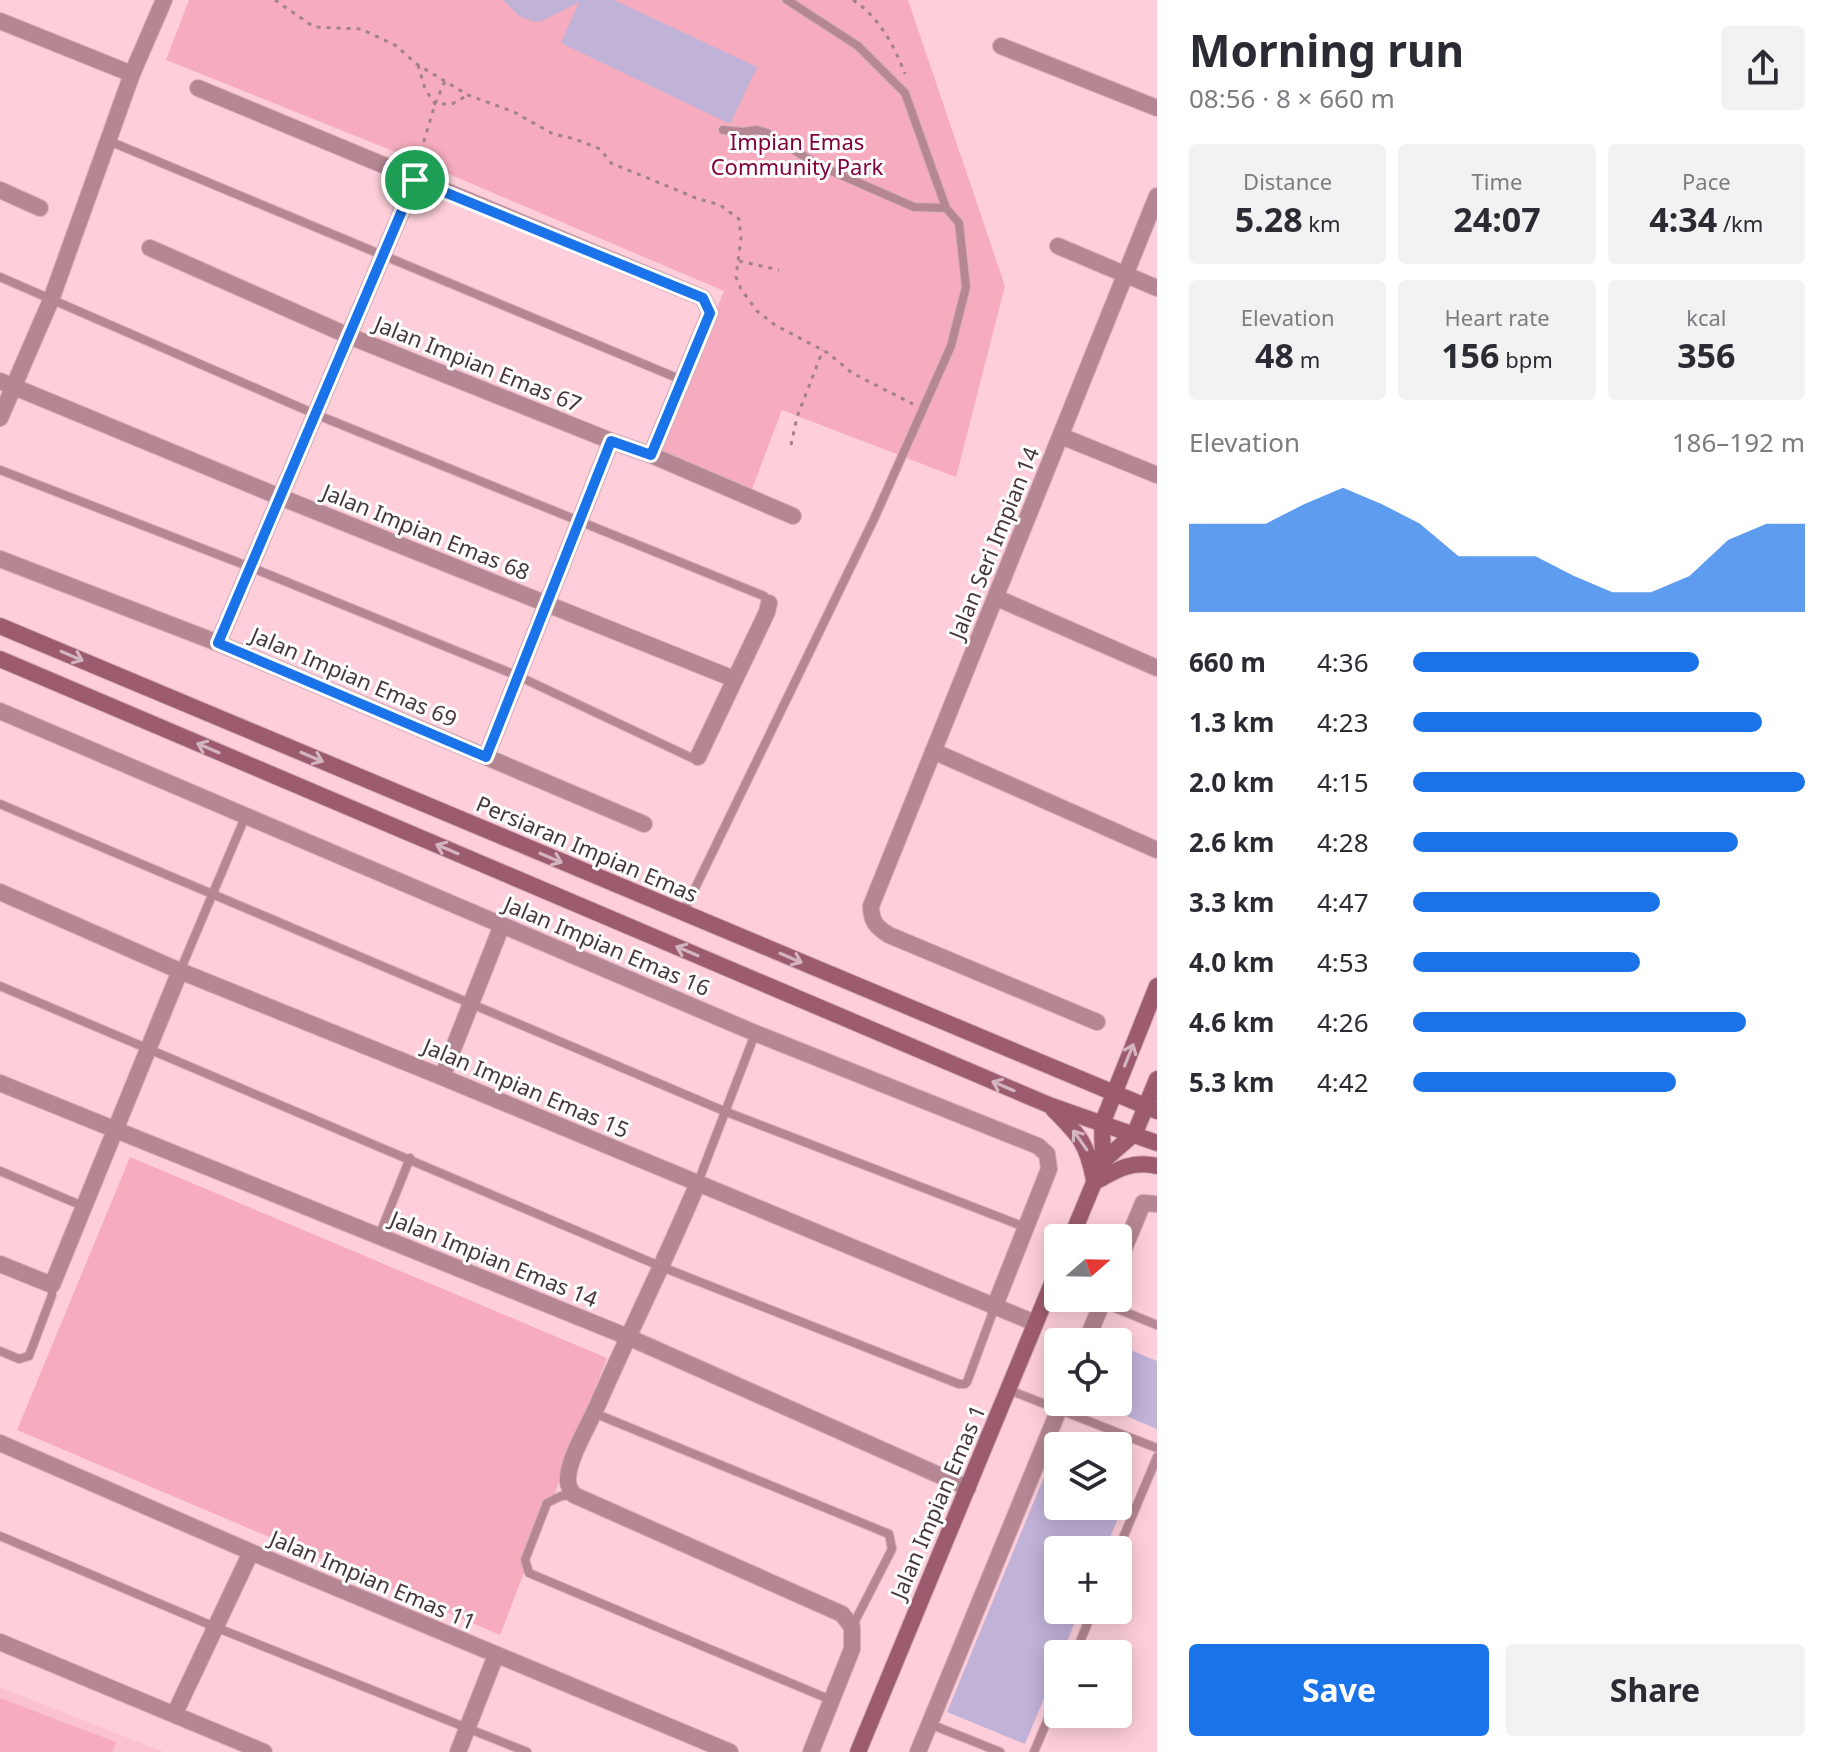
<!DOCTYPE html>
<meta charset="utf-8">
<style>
body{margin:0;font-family:"Noto Sans",sans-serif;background:#f2f2f3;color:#2b2b33;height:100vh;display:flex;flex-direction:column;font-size:30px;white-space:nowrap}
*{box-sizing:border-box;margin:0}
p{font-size:26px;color:#7c7c81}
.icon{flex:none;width:44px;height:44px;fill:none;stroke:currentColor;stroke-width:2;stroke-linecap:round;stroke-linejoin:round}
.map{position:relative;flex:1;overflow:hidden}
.panel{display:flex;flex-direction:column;background:#fff;width:680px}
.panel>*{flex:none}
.needle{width:52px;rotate:70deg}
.tools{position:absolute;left:1044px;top:1224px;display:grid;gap:16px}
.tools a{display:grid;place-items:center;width:88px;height:88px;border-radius:8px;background:#fff;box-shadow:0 4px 20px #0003;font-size:40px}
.pin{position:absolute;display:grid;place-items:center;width:68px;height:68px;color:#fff;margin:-34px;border:4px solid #fff;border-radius:50%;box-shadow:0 2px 8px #0007}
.round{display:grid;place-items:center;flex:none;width:84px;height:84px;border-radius:8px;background:#f2f2f3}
.head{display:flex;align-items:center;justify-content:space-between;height:136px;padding:0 32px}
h1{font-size:44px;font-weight:700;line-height:60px}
.stats{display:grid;grid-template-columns:repeat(3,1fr);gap:12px;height:136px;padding:8px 32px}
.stats div{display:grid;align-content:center;border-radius:8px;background:#f2f2f3;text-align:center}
.stats b{font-size:34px;font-weight:700}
.stats small{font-size:22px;font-weight:400}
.stats p{font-size:22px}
.chart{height:224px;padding:16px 32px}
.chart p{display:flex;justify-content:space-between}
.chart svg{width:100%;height:144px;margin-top:8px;fill:#1a73e8;opacity:.7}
.cta{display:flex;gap:16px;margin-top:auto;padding:16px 32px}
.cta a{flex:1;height:92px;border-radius:8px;background:#1a73e8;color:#fff;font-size:32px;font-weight:700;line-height:92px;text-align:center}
.cta a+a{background:#f2f2f3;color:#2b2b33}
ul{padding:0 32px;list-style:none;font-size:26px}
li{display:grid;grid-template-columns:128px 96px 1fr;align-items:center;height:60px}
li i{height:20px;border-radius:10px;background:#1a73e8}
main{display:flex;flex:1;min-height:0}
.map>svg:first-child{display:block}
</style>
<main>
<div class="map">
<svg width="1157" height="1752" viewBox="0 0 1157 1752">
<rect width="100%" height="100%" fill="#fecfda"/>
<path fill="#fac2cf" d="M0 1687 164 1752H0Z"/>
<path fill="#f6acbe" d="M189 0H908L1005 286 956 477 782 410 752 489 658 449 724 291 418 161 166 60Z
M130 1157 607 1358 500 1635 17 1430Z
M0 1698 116 1742 112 1752H0Z"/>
<path fill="#c1b2d8" d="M503 0H614L757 67 730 124 561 43 579 2 544 20 535 22 519 16Z
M1118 1345 1157 1361V1429L1093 1402H1118Z
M1058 1443V1506H1123L1105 1550H1058V1610H1080L1062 1654H1058V1665L1025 1744 947 1712Z"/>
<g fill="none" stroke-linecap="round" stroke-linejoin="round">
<defs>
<path id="lane" d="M723 130 743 132 757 130 767 133 818 165 914 207 946 208
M109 141 682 380
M0 277 315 414 764 596 769 603
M0 470 250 567 518 676 692 758 698 757
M0 804 724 1111 1025 1227
M683 913 874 519 951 346 966 287 959 223 946 208 905 93 858 46 787 0
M180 971 246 815
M0 986 662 1267 959 1384H965L967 1382 994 1309
M0 1171 85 1207
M697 1185 755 1034
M379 1236 410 1158
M1103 1303 1157 1325
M0 1351 19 1359 29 1356 52 1295V1285
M1009 1390 1157 1448
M594 1413 889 1534 892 1549 852 1627
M574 1495 561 1496 547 1503 525 1560 529 1573 831 1700
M0 1536 215 1627 527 1752
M1118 1550 1157 1457
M1075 1654 1093 1610
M930 1724 1000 1752
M1034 1752 1058 1695"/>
<path id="street" d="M0 21 132 74
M1001 46 1157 108
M198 88 703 298 710 313 651 455
M0 190 40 208
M1058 246 1157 288
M150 248 349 336 611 441 651 455 793 516
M0 381 280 497 734 679
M0 418 51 300 132 74 164 0
M1061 436 1157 475
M0 559 218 643 644 824
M997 598 1157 668
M218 643 415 180
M0 711 755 1033 1038 1146 1047 1154 1049 1169 994 1308
M933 751 1157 850
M486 757 611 441
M698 757 767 612 769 603
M0 892 180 971 442 1077 1035 1323
M1097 1022 889 935C876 927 871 921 871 906L1157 196
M442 1077 502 925
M0 1083 628 1337 968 1488
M697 1185C666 1259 630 1331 598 1404 589 1425 569 1457 568 1478 567 1485 570 1490 574 1495L842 1614 852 1627V1649L811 1752
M1118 1263 1143 1203 1157 1204
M0 1264 52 1285 180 971
M1086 1342 1104 1298
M0 1443 251 1552 730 1752
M0 1642 264 1752
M175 1713 251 1552
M458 1752 496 1655
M918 1752 1062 1402"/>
<path id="secondary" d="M0 626 1157 1111
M0 659 1049 1105 1157 1143
M1053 1109C1080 1136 1087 1143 1094 1180
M1103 1161 1102 1124 1157 986
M1095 1182C1116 1170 1132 1160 1157 1166
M1071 1238 1103 1161 1135 1133 1157 1079
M858 1752 1058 1269"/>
</defs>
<use href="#lane" stroke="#d6adb7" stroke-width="10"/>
<use href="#street" stroke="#d6adb7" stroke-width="18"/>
<use href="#secondary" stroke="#d6adb7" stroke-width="18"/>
<path stroke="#a28289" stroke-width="3" stroke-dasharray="4 6" stroke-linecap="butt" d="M275 0 314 27 361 29 395 45 418 65 468 95 514 112 553 134 575 139 600 149 611 163 696 198 720 205 739 219 741 238 736 277 741 289 757 311 775 325 828 353 852 373 913 404
M853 0C879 17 894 45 905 74
M418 65 425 89 435 104H452L468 95
M418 161 435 104 445 81
M739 261 779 270
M791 445 797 417 823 350"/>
<use href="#lane" stroke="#b58792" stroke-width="8"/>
<use href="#street" stroke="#b58792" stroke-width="16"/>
<use href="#secondary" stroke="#9d5c6e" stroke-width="16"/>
</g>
<defs><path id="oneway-shaft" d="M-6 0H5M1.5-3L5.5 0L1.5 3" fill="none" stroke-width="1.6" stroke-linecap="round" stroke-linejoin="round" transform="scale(2)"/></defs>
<g stroke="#d2b5bd">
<use href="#oneway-shaft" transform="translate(72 656) rotate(23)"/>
<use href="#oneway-shaft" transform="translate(208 748) rotate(-157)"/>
<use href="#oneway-shaft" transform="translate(312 757) rotate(23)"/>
<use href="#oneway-shaft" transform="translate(447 849) rotate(-157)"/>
<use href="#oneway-shaft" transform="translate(551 858) rotate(23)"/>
<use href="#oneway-shaft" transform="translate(687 951) rotate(-157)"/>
<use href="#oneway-shaft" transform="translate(791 958) rotate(23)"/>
<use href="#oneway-shaft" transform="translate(1129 1055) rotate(-68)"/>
<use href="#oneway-shaft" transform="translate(1003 1086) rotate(-157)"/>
<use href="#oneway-shaft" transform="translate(1080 1140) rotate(-125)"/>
</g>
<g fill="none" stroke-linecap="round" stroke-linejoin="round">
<defs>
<path id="route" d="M415 180 703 298 710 313 651 455 611 441 486 757 218 643Z"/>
</defs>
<use href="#route" stroke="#fff" stroke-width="16"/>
<use href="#route" stroke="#1a73e8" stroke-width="10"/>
</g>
<g text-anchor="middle" stroke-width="6" stroke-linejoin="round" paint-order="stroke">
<g font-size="22" fill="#82003d" stroke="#fefefe">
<text x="797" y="150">Impian Emas<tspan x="797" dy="25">Community Park</tspan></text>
</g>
<g font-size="22" fill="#48363a" stroke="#fefefe">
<text transform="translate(478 364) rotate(22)" y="8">Jalan Impian Emas 67</text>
<text transform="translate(426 532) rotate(22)" y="8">Jalan Impian Emas 68</text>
<text transform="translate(994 543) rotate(-68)" y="8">Jalan Seri Impian 14</text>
<text transform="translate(354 677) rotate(23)" y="8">Jalan Impian Emas 69</text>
<text transform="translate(587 849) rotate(23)" y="8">Persiaran Impian Emas</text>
<text transform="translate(607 946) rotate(23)" y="8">Jalan Impian Emas 16</text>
<text transform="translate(526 1088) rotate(23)" y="8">Jalan Impian Emas 15</text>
<text transform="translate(494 1259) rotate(22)" y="8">Jalan Impian Emas 14</text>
<text transform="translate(938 1502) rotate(-67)" y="8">Jalan Impian Emas 1</text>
<text transform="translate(373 1580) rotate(23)" y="8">Jalan Impian Emas 11</text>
</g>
</g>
</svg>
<div class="tools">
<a><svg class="needle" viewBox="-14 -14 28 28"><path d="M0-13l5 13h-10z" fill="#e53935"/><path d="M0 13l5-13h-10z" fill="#7c7c81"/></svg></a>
<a><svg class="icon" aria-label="locate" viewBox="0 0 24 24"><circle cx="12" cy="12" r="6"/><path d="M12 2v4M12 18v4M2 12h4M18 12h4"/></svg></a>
<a><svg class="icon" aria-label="layers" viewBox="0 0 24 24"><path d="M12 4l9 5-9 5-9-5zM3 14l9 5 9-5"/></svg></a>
<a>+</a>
<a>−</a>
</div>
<div class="pin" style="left:415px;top:180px;background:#1e9e55"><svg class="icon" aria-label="arrive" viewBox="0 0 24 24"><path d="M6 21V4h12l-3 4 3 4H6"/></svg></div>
</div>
<section class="panel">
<div class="head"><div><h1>Morning run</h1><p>08:56 · 8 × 660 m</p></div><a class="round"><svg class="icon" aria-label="share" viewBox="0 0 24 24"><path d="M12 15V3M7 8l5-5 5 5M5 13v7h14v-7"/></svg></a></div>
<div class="stats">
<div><p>Distance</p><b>5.28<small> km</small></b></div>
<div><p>Time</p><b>24:07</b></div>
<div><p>Pace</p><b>4:34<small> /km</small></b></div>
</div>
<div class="stats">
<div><p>Elevation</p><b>48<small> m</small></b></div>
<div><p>Heart rate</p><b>156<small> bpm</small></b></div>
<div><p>kcal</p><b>356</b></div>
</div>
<div class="chart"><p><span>Elevation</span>186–192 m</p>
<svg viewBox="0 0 160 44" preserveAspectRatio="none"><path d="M0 44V17L10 17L20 17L30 11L40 6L50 11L60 17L70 27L80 27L90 27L100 33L110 38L120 38L130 33L140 22L150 17L160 17V44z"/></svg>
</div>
<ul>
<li><b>660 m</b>4:36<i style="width:73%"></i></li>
<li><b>1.3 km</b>4:23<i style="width:89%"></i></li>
<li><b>2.0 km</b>4:15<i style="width:100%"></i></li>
<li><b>2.6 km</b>4:28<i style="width:83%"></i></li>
<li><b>3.3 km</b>4:47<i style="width:63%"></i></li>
<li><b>4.0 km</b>4:53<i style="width:58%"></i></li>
<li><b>4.6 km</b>4:26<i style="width:85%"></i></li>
<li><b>5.3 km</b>4:42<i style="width:67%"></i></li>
</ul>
<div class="cta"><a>Save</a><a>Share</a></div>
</section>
</main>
